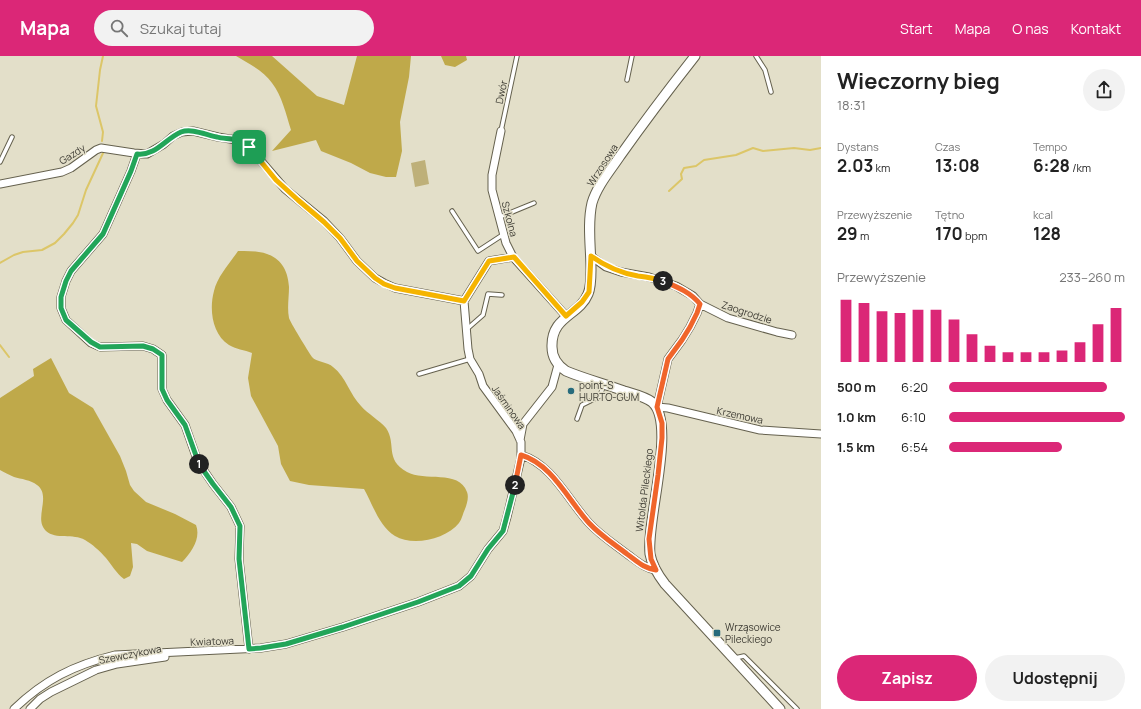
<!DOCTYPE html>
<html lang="pl">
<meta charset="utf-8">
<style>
body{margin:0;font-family:Manrope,sans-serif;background:#f2f2f2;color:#222;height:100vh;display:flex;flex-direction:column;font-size:15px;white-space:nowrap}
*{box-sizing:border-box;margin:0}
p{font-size:13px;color:#767676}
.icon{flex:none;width:22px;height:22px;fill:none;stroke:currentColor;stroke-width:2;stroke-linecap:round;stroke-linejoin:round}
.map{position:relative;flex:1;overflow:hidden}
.drawer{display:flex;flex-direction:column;background:#fff;width:320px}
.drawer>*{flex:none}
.pin{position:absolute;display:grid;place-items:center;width:34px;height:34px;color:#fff;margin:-17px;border-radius:8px;box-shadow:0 2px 6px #0006}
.km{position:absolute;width:20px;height:20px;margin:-10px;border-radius:50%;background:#222;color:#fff;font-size:11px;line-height:20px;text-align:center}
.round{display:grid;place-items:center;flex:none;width:42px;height:42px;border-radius:21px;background:#f2f2f2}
.head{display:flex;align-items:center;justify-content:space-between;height:68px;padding:0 16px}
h1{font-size:22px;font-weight:700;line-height:30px}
.metrics{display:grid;grid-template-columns:repeat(3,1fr);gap:6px;height:68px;padding:4px 16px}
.metrics div{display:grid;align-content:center}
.metrics b{font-size:17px;font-weight:700}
.metrics small{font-size:11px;font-weight:400}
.metrics p{font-size:11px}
.chart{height:112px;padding:8px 16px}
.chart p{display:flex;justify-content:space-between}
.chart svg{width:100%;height:72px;margin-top:4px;stroke:#db2777;stroke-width:6}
.cta{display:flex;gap:8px;margin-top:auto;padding:8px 16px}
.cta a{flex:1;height:46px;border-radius:24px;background:#db2777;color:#fff;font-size:16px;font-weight:700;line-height:46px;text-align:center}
.cta a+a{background:#f2f2f2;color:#222}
ul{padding:0 16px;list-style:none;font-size:13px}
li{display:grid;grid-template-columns:64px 48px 1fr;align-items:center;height:30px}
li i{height:10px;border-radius:5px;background:#db2777}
header{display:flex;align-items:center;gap:24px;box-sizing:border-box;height:56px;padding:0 20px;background:#db2777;color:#fff}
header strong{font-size:19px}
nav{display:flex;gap:22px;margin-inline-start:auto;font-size:14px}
.search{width:280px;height:36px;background:#f2f2f2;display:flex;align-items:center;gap:10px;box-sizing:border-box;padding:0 14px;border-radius:22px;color:#767676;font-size:15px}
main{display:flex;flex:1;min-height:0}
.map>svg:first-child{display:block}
</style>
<header>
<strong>Mapa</strong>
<div class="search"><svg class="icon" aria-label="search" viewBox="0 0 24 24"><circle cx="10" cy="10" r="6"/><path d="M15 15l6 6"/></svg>Szukaj tutaj</div>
<nav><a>Start</a><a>Mapa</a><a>O nas</a><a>Kontakt</a></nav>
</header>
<main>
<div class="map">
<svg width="821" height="653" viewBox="0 0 821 653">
<rect width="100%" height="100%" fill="#e3dfc9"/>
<path fill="#beb079" d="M425 104 429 128 415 131 411 107Z"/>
<path fill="#bfa94a" d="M236 0H272L317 40 344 49 357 0H411L409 21 400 66 402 95 396 121H386L370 117 351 107 321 95 316 84 272 95 291 74C286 58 282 40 272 27 264 15 248 7 236 0Z
M441 0H466L467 4 455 11 445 9Z
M238 195C265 194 287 199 289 231 289 241 287 252 289 262 290 266 308 295 312 301 316 306 328 306 333 311 346 321 350 339 361 350 368 358 379 364 386 372 397 388 384 403 407 416 424 426 459 413 467 436 469 441 467 448 465 453 463 457 462 463 459 467 446 483 413 491 395 480 379 470 373 449 364 433L309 429 290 425 281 408 278 390 251 340 248 322 252 297C245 294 235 293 229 289 212 278 209 253 214 235 217 221 230 207 238 195Z
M51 302 69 337 93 352 120 400 126 415 130 429 134 435 146 446 175 458 196 469C201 482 192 496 182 506L147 495 137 488 131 487 133 511 130 520 124 523C116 517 112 509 106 502 100 495 92 488 85 484 73 477 56 484 46 475 33 463 52 440 37 429 31 424 21 423 14 421 9 419 4 416 0 414V342L34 320 33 313Z"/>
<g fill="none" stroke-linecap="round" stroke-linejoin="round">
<path stroke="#dcc668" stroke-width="2" d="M102 85 103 76 96 50 100 14 103 0
M669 135 682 123 681 118 684 112 696 110 704 104 736 99 753 92 763 95 794 92 810 94 821 92
M0 207 14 199 23 196 42 194 55 187 64 178 73 167 78 159 86 134 104 95
M0 289 9 301"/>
<defs>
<path id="service" d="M756 0 765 14 771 36
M627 24 632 0
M501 75 517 0
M0 106 12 81
M452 155 478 195 504 178
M500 161 534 147
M467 273 483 259 488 238 502 239
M419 318 470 303
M577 363 582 349 600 340 604 328
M735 602 744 600 797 653"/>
<path id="minor" d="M501 75 492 119V134L506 187 513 201 566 260
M137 98 131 115 103 178 71 215 66 225 61 241V252L66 264 91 287 100 291 143 290 153 293 162 299V333L167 344 185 369 198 406 213 428 231 451 240 470 239 503 249 593
M0 128 62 116 71 112 96 94 101 92 134 97 147 98 164 88 173 80 182 76 193 75 218 81 236 84 249 91 285 133 324 165 340 182 357 205 375 222 384 227 395 232 464 245
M591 200 606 211 621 216 649 221 676 230 693 240 700 248 728 262 777 276 792 279
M700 248 697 257 690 271 682 284 668 303 657 351 668 352 760 374 821 378
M520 384 523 368 552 331 558 309
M521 399C552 408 568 444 589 467 600 479 614 488 627 498 637 505 644 512 656 514
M14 653C44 624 74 609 115 599L261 592 286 588 343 571 418 546 459 530 471 520 488 493 503 475 507 461 521 402V386L516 375 483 330 479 318 470 303 468 293 464 245 489 205 513 201
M30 653 40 643 51 636 96 614 117 608 165 601"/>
<path id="tertiary" d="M695 0C669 33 644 66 620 100 610 115 597 130 592 147 587 168 591 192 591 214 591 221 591 231 588 238 579 260 551 260 552 291 552 302 557 309 566 315 585 323 605 328 624 335 633 338 644 340 652 346 677 367 646 465 650 498 652 509 658 519 665 528L780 653"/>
</defs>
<use href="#service" stroke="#65614e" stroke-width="5.5"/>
<use href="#minor" stroke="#65614e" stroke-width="9"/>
<use href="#tertiary" stroke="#65614e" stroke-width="11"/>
<use href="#service" stroke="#fff" stroke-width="3.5"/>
<use href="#minor" stroke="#fff" stroke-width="7"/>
<use href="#tertiary" stroke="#fff" stroke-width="9"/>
</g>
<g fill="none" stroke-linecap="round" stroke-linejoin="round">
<defs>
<path id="split-1" d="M199 408 185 369 167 344 162 333V299L153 293 143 290 100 291 91 286 66 264 61 252V241L66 225 71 215 103 178 131 115 137 98C156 100 165 83 181 76 192 72 206 79 217 81 223 83 230 82 236 84 241 85 245 88 249 91"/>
<path id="split-2" d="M199 408 213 428 231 451 240 470 239 503 249 593 261 592 286 588 343 571 418 546 459 530 471 520 488 493 503 475 515 429"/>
<path id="split-3" d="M515 429 521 399C552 408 568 444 589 467 600 479 614 488 627 498 637 505 643 512 656 514L651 503 649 483 658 419 662 382V367L657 351 668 303 682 284 690 271 697 257 700 248C690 236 677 231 663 225"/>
<path id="split-4" d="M249 91 276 124 298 144 324 166 340 182 357 205 375 222 384 228 395 232 464 245 489 205 514 201 566 260 582 246 589 236 591 200C605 210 620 217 638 220 646 221 654 222 663 225"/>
</defs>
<use href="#split-1" stroke="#fff" stroke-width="8"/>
<use href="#split-2" stroke="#fff" stroke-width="8"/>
<use href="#split-3" stroke="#fff" stroke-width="8"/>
<use href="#split-4" stroke="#fff" stroke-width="8"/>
<use href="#split-1" stroke="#22a559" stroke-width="5"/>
<use href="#split-2" stroke="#22a559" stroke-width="5"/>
<use href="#split-3" stroke="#f0652b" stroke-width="5"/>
<use href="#split-4" stroke="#f5b400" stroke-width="5"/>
</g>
<g fill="#276b7c" stroke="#e3dfc9" stroke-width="1.5">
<circle cx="571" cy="335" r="4"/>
<rect x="713" y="573" width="8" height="8" rx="2"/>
</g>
<g text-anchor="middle" stroke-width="3" stroke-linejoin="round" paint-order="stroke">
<g font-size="10" fill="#3d3b33" stroke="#e3dfc9">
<text transform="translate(501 36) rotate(-78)" y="4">Dwór</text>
<text transform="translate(72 98) rotate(-32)" y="4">Gazdy</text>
<text transform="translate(602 109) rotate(-57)" y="4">Wrzosowa</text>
<text transform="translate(510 163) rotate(75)" y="4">Szkolna</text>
<text transform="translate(747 256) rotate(18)" y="4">Zaogrodzie</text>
<text transform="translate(509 351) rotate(55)" y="4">Jaśminowa</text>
<text transform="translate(740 359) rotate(12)" y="4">Krzemowa</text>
<text transform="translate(644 434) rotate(-83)" y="4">Witolda Pileckiego</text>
<text transform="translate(212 585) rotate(-2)" y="4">Kwiatowa</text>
<text transform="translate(130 598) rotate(-11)" y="4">Szewczykowa</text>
</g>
<g font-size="10" fill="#3d3b33" stroke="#e3dfc9" text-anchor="start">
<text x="579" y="333">point-S<tspan x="579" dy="12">HURTO-GUM</tspan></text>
<text x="725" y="575">Wrząsowice<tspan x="725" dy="12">Pileckiego</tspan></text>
</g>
</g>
</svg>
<div class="pin" style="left:249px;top:91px;background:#1e9e55"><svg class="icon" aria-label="arrive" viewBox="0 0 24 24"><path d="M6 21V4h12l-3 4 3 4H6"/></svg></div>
<b class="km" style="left:199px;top:408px">1</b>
<b class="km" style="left:515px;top:429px">2</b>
<b class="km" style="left:663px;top:225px">3</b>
</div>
<section class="drawer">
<div class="head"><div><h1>Wieczorny bieg</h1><p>18:31</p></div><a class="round"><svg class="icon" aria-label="share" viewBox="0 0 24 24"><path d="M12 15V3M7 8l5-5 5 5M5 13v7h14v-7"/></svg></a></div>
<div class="metrics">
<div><p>Dystans</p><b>2.03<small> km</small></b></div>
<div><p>Czas</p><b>13:08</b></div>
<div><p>Tempo</p><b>6:28<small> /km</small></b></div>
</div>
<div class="metrics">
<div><p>Przewyższenie</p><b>29<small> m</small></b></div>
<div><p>Tętno</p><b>170<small> bpm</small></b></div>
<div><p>kcal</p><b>128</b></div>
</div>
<div class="chart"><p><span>Przewyższenie</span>233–260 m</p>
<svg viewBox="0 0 160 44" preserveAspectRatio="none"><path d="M5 44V6M15 44V8M25 44V13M35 44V14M45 44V12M55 44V12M65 44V18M75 44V27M85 44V34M95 44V38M105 44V38M115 44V38M125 44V37M135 44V32M145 44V21M155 44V11"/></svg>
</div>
<ul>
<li><b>500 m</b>6:20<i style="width:90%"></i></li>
<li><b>1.0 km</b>6:10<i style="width:100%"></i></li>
<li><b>1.5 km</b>6:54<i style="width:64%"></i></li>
</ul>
<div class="cta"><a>Zapisz</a><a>Udostępnij</a></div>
</section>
</main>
